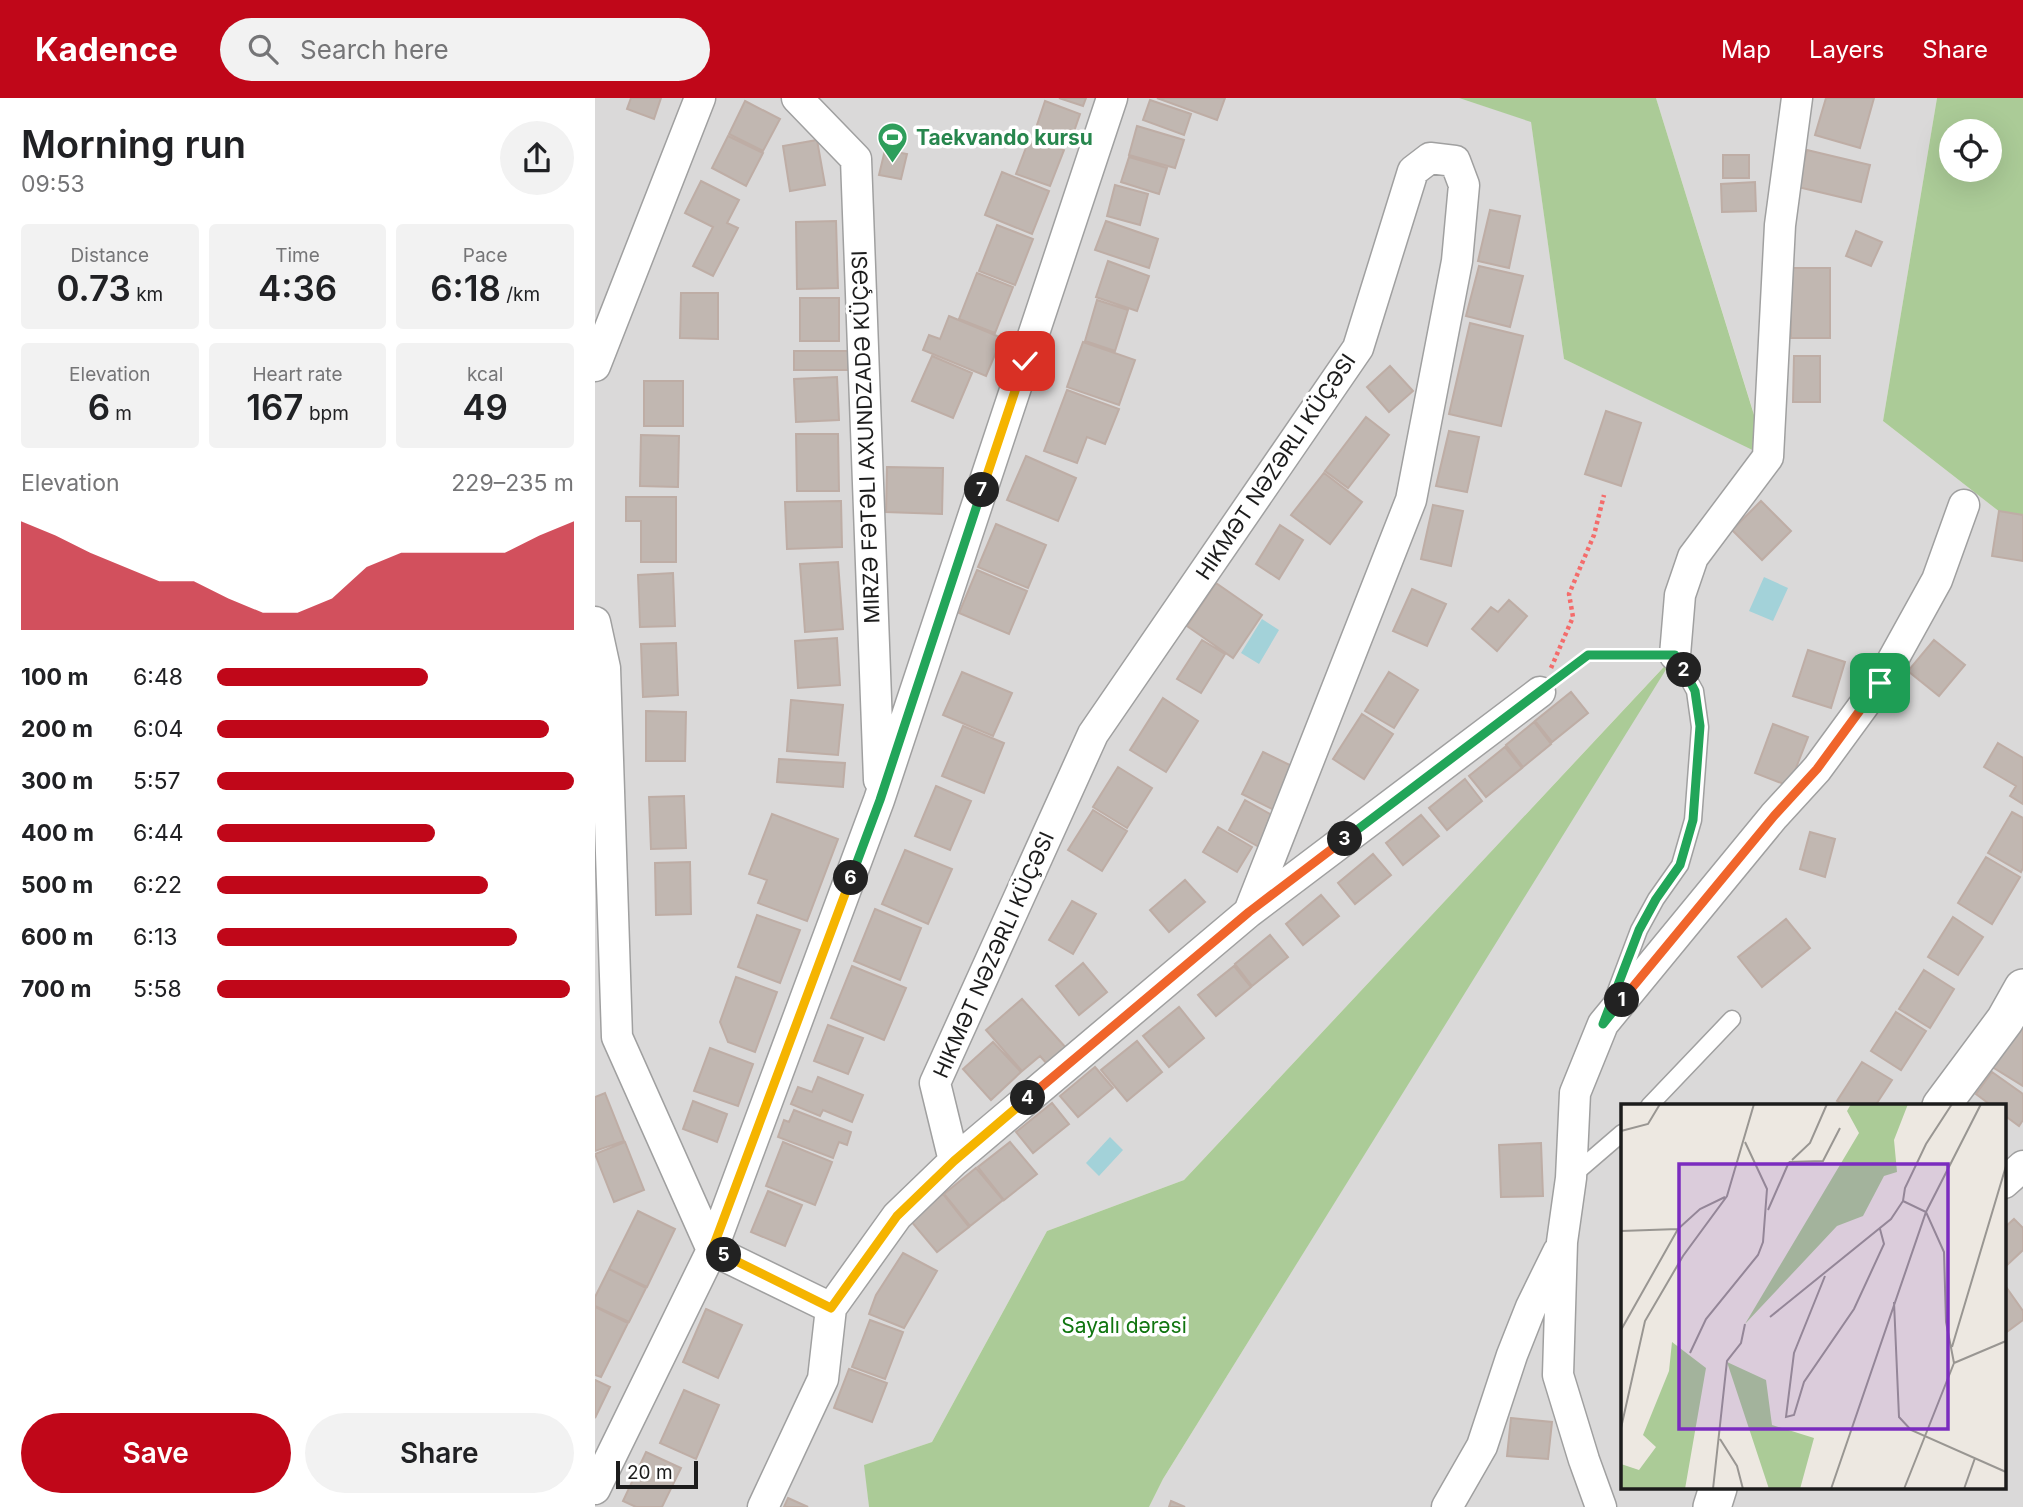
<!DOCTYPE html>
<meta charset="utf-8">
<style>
body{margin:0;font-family:Inter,sans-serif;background:#f2f2f2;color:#202124;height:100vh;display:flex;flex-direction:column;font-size:26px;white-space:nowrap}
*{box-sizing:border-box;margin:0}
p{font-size:23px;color:#757577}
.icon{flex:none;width:38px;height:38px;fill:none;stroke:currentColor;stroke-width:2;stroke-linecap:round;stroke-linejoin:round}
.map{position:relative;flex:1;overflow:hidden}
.details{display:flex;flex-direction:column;background:#fff;width:595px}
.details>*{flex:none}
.buttons{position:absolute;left:1344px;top:21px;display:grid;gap:14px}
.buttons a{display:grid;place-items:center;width:63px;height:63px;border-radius:50%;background:#fff;box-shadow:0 7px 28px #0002;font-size:35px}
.scale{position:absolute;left:21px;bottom:18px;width:82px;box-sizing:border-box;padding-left:7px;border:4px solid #1c1c1c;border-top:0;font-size:19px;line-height:24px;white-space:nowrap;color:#1c1c1c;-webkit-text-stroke:5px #fff;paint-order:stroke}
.pin{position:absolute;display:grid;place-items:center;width:60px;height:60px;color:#fff;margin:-30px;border-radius:14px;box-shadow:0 4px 10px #0006}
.km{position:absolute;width:35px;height:35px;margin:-18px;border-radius:50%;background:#222;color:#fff;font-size:19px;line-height:35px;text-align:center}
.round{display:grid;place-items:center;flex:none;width:74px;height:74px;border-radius:37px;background:#f2f2f2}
.head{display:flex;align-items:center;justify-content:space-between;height:119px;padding:0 21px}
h1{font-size:38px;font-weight:600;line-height:52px}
.stats{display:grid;grid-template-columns:repeat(3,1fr);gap:10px;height:119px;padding:7px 21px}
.stats div{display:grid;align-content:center;border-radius:7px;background:#f2f2f2;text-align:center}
.stats b{font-size:35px;font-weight:600}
.stats small{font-size:19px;font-weight:400}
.stats p{font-size:19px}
.chart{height:196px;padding:14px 21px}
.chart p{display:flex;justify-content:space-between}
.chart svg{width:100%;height:126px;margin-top:7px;fill:#c00719;opacity:.7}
.primary-button{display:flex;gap:14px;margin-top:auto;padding:14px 21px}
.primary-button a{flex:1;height:80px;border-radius:42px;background:#c00719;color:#fff;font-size:28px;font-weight:600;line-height:80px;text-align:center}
.primary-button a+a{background:#f2f2f2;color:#202124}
ul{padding:0 21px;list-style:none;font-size:23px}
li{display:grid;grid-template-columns:112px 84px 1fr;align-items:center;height:52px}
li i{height:18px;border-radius:9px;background:#c00719}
header{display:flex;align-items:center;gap:42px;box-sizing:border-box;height:98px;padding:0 35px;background:#c00719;color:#fff}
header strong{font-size:33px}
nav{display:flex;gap:38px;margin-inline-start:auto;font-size:24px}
.search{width:490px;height:63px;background:#f2f2f2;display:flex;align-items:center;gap:18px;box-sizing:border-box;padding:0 24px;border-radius:38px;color:#757577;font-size:26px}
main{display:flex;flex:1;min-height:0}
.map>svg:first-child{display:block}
</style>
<header>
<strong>Kadence</strong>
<div class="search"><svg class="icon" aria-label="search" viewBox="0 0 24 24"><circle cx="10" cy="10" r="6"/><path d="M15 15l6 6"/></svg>Search here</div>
<nav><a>Map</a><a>Layers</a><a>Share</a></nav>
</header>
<main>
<section class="details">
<div class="head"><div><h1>Morning run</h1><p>09:53</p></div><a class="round"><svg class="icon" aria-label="share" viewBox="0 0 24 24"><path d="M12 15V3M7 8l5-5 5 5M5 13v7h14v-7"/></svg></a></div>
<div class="stats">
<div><p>Distance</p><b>0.73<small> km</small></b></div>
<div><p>Time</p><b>4:36</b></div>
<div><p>Pace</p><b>6:18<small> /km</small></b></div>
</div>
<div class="stats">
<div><p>Elevation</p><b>6<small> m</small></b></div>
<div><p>Heart rate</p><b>167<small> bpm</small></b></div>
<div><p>kcal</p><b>49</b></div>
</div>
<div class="chart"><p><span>Elevation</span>229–235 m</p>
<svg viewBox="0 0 160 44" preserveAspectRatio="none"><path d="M0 44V6L10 11L20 17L30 22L40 27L50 27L60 33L70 38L80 38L90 33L100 22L110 17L120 17L130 17L140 17L150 11L160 6V44z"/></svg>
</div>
<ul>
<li><b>100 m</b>6:48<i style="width:59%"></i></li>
<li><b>200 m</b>6:04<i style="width:93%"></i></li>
<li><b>300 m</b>5:57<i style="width:100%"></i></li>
<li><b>400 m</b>6:44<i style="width:61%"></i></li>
<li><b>500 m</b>6:22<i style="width:76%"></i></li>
<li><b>600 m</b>6:13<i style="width:84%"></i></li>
<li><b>700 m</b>5:58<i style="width:99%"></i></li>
</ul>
<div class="primary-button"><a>Save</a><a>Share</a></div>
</section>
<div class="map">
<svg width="1428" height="1409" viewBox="0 0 1428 1409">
<rect width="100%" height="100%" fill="#ede8e1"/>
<path fill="#dad9d9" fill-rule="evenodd" d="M0 0H864L936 23 969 261 1172 358 1061 0H1342L1288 323 1428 432V1409H554L568 1381 1077 560 589 1082 452 1133 337 1344 270 1367 274 1409H0ZM1027 1008H1409V1390H1027Z"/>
<path fill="#abcb97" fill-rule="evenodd" d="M864 0H1061L1172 359 969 261 936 24Z
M1342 0H1428V432L1288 323ZM1356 33H1395V72H1356Z
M1080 557 568 1381 554 1409H274L269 1367 337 1344 452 1133 589 1082Z"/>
<path fill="#a3d2d9" d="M1169 479 1193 490 1178 523 1154 513Z
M667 521 684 532 664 566 646 555Z
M515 1039 528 1052 504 1078 491 1065Z"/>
<path fill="#c1b7b1" stroke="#beada5" stroke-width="2" d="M36 0H66L59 21 32 11Z
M464 0H491L488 8Z
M562 0H630L622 22Z
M1231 0H1279L1265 50 1220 37Z
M555 2 596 16 589 37 548 22Z
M150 3 185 21 168 53 134 36Z
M450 3 485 16 474 48 439 36Z
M542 28 589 42 580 70 534 57Z
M133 38 168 55 151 88 117 70Z
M435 39 469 52 455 88 421 76Z
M222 42 230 87 195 93 188 48Z
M290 52 312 56 306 81 284 77Z
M1212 52 1275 67 1266 104 1203 89Z
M1128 57H1154V80H1128Z
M534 59 572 70 564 96 526 84Z
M407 74 454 93 437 136 390 117Z
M106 83 144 102 132 125 143 130 118 178 98 168 118 129 90 115Z
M1160 84 1161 113 1127 114 1126 86Z
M520 87 553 96 545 127 512 118Z
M895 112 925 118 914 170 883 163Z
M241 123 243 190 202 191 201 124Z
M511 123 563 141 554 170 500 152Z
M402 127 438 141 420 187 384 173Z
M1261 133 1287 144 1276 168 1251 158Z
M513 163 554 178 542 213 501 199Z
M884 168 928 178 915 229 871 218Z
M1196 170H1235V240H1196Z
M382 175 418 189 400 235 364 221Z
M86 195H123V241L85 240Z
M205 200H244V243H205Z
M502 202 533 212 520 253 490 243Z
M354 218 407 240 391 278 328 252 334 237 345 241Z
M875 225 928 238 906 328 854 316Z
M488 244 540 262 524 307 472 289Z
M199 253H253V272H199Z
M337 258 377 275 358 320 317 303Z
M1199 258H1225V304H1198Z
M795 268 818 293 794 314 772 289Z
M242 279 244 322 201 324 199 281Z
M49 283H88V328H49Z
M472 292 524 311 510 346 492 339 482 365 449 353Z
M1011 313 1046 325 1026 388 990 376Z
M771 319 794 337 753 390 730 373Z
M854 333 884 339 872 394 841 388Z
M201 336H243L244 393H202Z
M46 337 84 338 83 389 45 388Z
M431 358 481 380 463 423 412 402Z
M292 369 348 370 347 416 291 414Z
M729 375 767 404 735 446 696 417Z
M31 399H81V464H46V423H31Z
M246 403 247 449 192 451 190 404Z
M1166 403 1196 433 1167 462 1137 432Z
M838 407 868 413 856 468 826 461Z
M1404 413 1428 417V463L1397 458Z
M401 426 451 447 433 490 383 469Z
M685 427 708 442 684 481 661 466Z
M243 464 248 531 210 534 205 466Z
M382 472 432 493 414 536 364 515Z
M78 475 80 528 45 529 43 477Z
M621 485 667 517 638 560 592 528Z
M817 491 851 506 832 548 798 533Z
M914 502 932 518 902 553 877 531 896 509 903 514Z
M242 540 245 587 203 590 200 543Z
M607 542 630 556 606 595 582 581Z
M1339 542 1370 567 1344 598 1313 573Z
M81 545 83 597 48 599 46 546Z
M1213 552 1250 564 1236 610 1198 598Z
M367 574 417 595 398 638 348 617Z
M794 574 823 592 799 630 770 613Z
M976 594 993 615 957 644 940 623Z
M568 600 603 623 571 674 535 652Z
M196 602 248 607 243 657 192 653Z
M51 613 91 614 90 663H51Z
M767 616 798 636 769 681 738 661Z
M939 624 956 646 928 669 911 647Z
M1178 626 1213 639 1194 688 1160 675Z
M368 628 409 645 389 695 347 678Z
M1403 645 1428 660V706L1415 698 1421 688 1389 669Z
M910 649 927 670 891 699 874 678Z
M668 654 701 670 679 712 647 696Z
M184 661 250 665 248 689 182 684Z
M523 669 557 690 532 730 498 709Z
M870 681 887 703 852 732 834 710Z
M341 688 376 703 355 752 320 738Z
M89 698 91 750 56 751 54 699Z
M650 702 682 720 664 749 634 732Z
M498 712 532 733 507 773 473 752Z
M1417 714 1428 720V770L1426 774 1393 755Z
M177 716 243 741 212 823 163 805 172 782 154 776Z
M826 717 844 738 808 767 791 745Z
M623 729 657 749 642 774 608 754Z
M1215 734 1240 741 1230 779 1205 771Z
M310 752 357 771 333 826 287 806Z
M778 756 796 777 760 806 743 785Z
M1391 759 1425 779 1397 826 1363 805Z
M95 764 96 816 61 817 60 765Z
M590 782 610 804 574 834 555 812Z
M726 797 744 818 708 847 691 826Z
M477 803 501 816 478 856 454 842Z
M280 811 326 830 305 882 259 863Z
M162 817 205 832 185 885 143 869Z
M1358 819 1388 839 1363 877 1333 859Z
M1191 821 1215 850 1167 889 1143 859Z
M675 837 693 859 657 888 640 866Z
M488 865 512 894 484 917 461 888Z
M257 868 311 890 289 942 236 920Z
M639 868 656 889 621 918 603 897Z
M1329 872 1359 891 1335 930 1304 911Z
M141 879 182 894 160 954 133 944 125 924Z
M427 901 472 951 453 967 445 958 427 973 391 932Z
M584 909 609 940 574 969 548 938Z
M1301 914 1331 933 1306 972 1276 953Z
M1428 914V988L1394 967Z
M233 927 268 940 253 976 219 963Z
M542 943 567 974 532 1003 506 972Z
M398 944 426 974 396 1002 368 971Z
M115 950 158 966 143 1008 99 993Z
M1267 964 1297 982 1280 1008H1251L1242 1003Z
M500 969 518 990 483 1019 465 998Z
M1397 974 1428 996V1022L1424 1028 1409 1017V1008H1397L1381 996Z
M223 979 268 997 257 1024 228 1012 225 1018 196 1006 203 989 217 994Z
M10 995 29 1043 0 1053V999Z
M98 1003 132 1016 122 1044 88 1031Z
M457 1005 474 1026 438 1055 421 1034Z
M199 1012 256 1034 252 1047 244 1044 238 1060 183 1039 189 1022 194 1024Z
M30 1044 49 1092 19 1104 0 1056Z
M188 1044 237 1064 220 1107 171 1088Z
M415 1044 442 1076 409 1102 383 1069Z
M946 1045 948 1098 906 1099 904 1047Z
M381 1070 408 1102 375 1128 349 1096Z
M173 1093 207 1107 190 1148 156 1134Z
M348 1096 374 1129 342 1154 315 1122Z
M43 1113 80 1131 52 1189 14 1171Z
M1419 1121 1428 1130V1152L1410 1169 1409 1130Z
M308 1155 342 1173 309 1230 274 1216 281 1197Z
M14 1171 51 1190 34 1224 0 1208V1199Z
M1409 1186 1428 1213V1222L1409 1236Z
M0 1209 33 1225 6 1279 0 1277Z
M111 1211 147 1227 123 1280 88 1264Z
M275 1222 308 1234 290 1281 257 1269Z
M254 1271 292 1285 277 1324 239 1310Z
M0 1282 15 1289 0 1320Z
M89 1292 124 1307 101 1361 65 1345Z
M916 1320 957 1324 953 1361 912 1358Z
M51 1354 86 1370 67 1409H41L28 1403Z
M193 1400 213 1409H189Z
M576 1403 590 1409H574Z"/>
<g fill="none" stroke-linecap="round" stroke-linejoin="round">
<defs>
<path id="service" d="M1018 901 1044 832 1061 801 1085 767 1098 722 1105 629 1100 593 1080 557
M1054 1008 1137 921
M977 1078 1027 1035"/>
<path id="minor" d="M202 0 261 61 284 682
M0 268 105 0
M0 524 10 570 22 939 117 1152 236 1210
M1080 557 1085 497 1098 459 1173 359 1185 127 1202 0
M359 1063 340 985 498 636 763 250 818 73 835 60 860 63 869 87 862 163 816 402 654 814
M1409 1085 1428 1068
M0 1391 117 1152 284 702 517 0
M168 1409 228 1281 236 1210 302 1118 359 1063 654 814 945 594
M852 1409 887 1348 917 1257 936 1209 963 1154
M1006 1409 989 1362 963 1277 967 1144 976 1080 980 995 1008 926 1179 718 1222 671 1285 585 1342 482 1369 407"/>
<path id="tertiary" d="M1346 1008 1410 922 1428 890
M1117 1409 1123 1390"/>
</defs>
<use href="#service" stroke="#a0a0a0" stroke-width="19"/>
<use href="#minor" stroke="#a0a0a0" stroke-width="33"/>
<use href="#tertiary" stroke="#a0a0a0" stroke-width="40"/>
<path stroke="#f46c6b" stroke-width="4.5" stroke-dasharray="3.5 3.5" stroke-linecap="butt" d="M956 570 978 519 974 496 999 437 1009 397
M965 578 993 557H1055"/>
<use href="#service" stroke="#fff" stroke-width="16"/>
<use href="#minor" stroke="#fff" stroke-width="30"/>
<use href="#tertiary" stroke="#fff" stroke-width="37"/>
</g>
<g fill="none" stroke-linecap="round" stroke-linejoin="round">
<defs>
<path id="split-1" d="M1027 902 1179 718 1222 671 1285 585"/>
<path id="split-2" d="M1027 902 1008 926 1044 832 1061 801 1085 767 1098 722 1105 628 1100 593 1089 572"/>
<path id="split-3" d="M750 741 993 557H1080L1089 572"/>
<path id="split-4" d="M433 1000 654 814 750 741"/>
<path id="split-5" d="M129 1157 236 1210 302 1118 359 1063 433 1000"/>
<path id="split-6" d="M129 1157 117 1152 256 780"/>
<path id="split-7" d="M256 780 285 702 387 392"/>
<path id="split-8" d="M387 392 430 263"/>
</defs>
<use href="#split-1" stroke="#fff" stroke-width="14"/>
<use href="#split-2" stroke="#fff" stroke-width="14"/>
<use href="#split-3" stroke="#fff" stroke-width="14"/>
<use href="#split-4" stroke="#fff" stroke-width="14"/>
<use href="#split-5" stroke="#fff" stroke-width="14"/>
<use href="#split-6" stroke="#fff" stroke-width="14"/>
<use href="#split-7" stroke="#fff" stroke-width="14"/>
<use href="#split-8" stroke="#fff" stroke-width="14"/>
<use href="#split-1" stroke="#f0652b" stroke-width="9"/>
<use href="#split-2" stroke="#22a559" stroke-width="9"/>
<use href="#split-3" stroke="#22a559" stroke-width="9"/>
<use href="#split-4" stroke="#f0652b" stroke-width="9"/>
<use href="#split-5" stroke="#f5b400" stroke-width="9"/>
<use href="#split-6" stroke="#f5b400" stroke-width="9"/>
<use href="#split-7" stroke="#22a559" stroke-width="9"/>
<use href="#split-8" stroke="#f5b400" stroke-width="9"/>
</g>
<defs>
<symbol id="stadium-pin" viewBox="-11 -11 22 30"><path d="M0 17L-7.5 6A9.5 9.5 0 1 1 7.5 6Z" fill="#2e9e5b" stroke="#fff"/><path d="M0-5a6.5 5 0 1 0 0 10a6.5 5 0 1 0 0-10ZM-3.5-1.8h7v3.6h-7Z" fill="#fff"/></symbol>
</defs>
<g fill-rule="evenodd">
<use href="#stadium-pin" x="280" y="22" width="35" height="47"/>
</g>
<g text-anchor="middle" stroke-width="7" stroke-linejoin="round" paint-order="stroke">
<g font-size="21" font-weight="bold" fill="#27864d" stroke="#fff" text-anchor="start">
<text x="321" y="47">Taekvando kursu</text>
</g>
<g font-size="21" fill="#1c1c1c" stroke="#fff">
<text transform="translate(271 339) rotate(-92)" y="7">MIRZƏ FƏTƏLI AXUNDZADƏ KÜÇƏSI</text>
<text transform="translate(681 369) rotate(-56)" y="7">HIKMƏT NƏZƏRLI KÜÇƏSI</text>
<text transform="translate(399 857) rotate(-66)" y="7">HIKMƏT NƏZƏRLI KÜÇƏSI</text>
</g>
<g font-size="21" fill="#10750f" stroke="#fff">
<text x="529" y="1235">Sayalı dərəsi</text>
</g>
</g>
<g transform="translate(1026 1006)">
<rect width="385" height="385" fill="#ede8e1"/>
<path d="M230 0H287L273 36 276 68 263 72 242 112 216 122 124 220 238 29 226 7ZM51 238 85 264 64 385H0V360L18 366 35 343 22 331 48 267ZM106 258 145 276 151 321 193 334 179 385H148Z" fill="#abcb97"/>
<path fill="none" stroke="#999692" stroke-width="2" d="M0 27 27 20 39 0M171 56 189 39 206 0M168 58 202 57 219 24M282 97 305 108 323 148 325 218 333 259 283 385M147 106 168 58M0 127 57 125 79 105 104 93M204 172 173 249 165 313 173 311 183 278 233 205 263 140 259 125M273 198 278 313 290 326 385 368M149 213 270 115 282 97 284 84 305 40 331 0M0 226 57 125M331 243 385 62M69 249 85 215 137 151 142 138 146 85 124 38M333 259 385 237M0 324 24 217 62 152 106 92 133 0M99 335 116 362 122 385M92 385 106 257 120 239 124 220M210 385 305 108 360 0M343 385 354 354"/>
<path fill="#7b2cbf" fill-opacity="0.15" stroke="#7b2cbf" stroke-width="3.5" d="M58 60H327V325H58Z"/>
<rect width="385" height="385" fill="none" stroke="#1c1c1c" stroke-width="3.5"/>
</g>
</svg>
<div class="buttons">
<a><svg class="icon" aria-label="locate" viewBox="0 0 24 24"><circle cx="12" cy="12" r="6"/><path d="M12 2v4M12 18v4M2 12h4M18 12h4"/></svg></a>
</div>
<div class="scale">20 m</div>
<div class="pin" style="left:1285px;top:585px;background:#1e9e55"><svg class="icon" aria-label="arrive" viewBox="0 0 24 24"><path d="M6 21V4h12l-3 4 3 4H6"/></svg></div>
<div class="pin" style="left:430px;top:263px;background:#d93025"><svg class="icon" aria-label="check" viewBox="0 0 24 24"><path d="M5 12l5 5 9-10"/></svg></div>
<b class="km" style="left:1027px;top:902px">1</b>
<b class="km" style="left:1089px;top:572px">2</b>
<b class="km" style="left:750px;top:741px">3</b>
<b class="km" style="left:433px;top:1000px">4</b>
<b class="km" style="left:129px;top:1157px">5</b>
<b class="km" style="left:256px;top:780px">6</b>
<b class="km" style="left:387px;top:392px">7</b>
</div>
</main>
